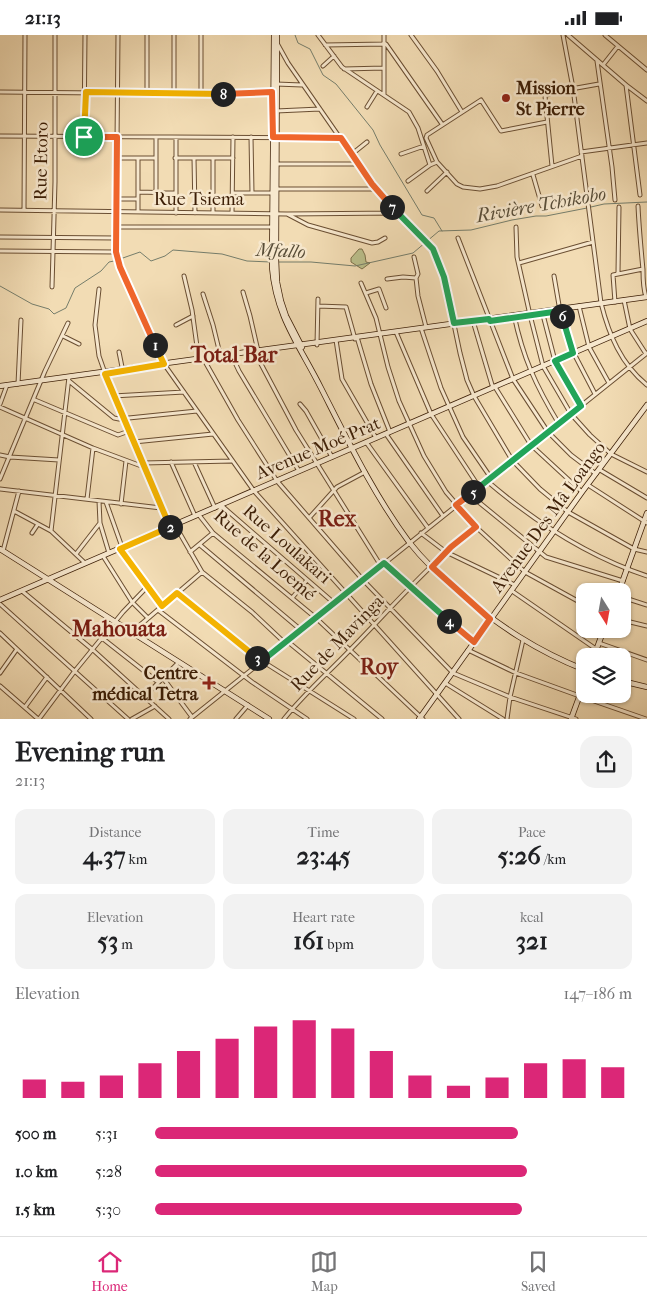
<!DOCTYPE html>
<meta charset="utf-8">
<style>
body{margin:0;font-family:"IM FELL French Canon",serif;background:#f2f2f2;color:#202124;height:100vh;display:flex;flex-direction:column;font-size:19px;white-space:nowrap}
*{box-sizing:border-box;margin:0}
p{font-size:16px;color:#757577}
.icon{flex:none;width:28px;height:28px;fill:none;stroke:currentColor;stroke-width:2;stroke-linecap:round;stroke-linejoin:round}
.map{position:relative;height:684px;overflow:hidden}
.panel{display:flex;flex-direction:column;background:#fff;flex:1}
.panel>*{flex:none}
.needle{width:32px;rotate:169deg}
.tools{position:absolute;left:576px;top:548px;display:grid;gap:10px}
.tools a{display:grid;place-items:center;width:55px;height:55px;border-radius:10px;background:#fff;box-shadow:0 1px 4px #0004;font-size:25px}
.pin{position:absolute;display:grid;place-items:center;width:42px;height:42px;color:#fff;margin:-21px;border:2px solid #fff;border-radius:50%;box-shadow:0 1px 5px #0007}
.km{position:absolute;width:25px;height:25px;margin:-12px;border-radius:50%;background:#222;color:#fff;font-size:14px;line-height:25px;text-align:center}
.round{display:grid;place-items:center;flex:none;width:52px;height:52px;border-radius:15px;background:#f2f2f2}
.head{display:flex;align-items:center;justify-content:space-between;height:85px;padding:0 15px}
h1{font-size:28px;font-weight:800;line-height:38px}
.stats{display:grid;grid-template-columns:repeat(3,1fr);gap:8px;height:85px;padding:5px 15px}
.stats div{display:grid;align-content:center;border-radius:12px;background:#f2f2f2;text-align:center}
.stats b{font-size:25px;font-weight:800}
.stats small{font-size:14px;font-weight:400}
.stats p{font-size:14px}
.chart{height:140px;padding:10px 15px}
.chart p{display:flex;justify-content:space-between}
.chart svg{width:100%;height:90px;margin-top:5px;stroke:#db2777;stroke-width:6}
ul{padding:0 15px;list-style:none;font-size:16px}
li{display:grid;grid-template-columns:80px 60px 1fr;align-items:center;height:38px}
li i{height:12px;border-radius:6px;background:#db2777}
.status{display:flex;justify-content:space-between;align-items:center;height:35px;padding:0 25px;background:#fff;direction:ltr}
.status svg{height:14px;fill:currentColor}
.menu{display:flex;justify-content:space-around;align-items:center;height:70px;border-top:1px solid #e0e0e0;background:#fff;font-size:14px;color:#757577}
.menu a{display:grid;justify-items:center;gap:2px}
.menu .active{color:#db2777}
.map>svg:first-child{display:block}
</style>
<div class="status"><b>21:13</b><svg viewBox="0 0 49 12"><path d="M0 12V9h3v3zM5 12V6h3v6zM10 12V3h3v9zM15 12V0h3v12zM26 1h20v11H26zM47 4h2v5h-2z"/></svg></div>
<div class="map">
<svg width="647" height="684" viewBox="0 0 647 684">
<rect width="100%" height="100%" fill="#f2dcb4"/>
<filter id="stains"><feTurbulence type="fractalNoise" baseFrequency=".004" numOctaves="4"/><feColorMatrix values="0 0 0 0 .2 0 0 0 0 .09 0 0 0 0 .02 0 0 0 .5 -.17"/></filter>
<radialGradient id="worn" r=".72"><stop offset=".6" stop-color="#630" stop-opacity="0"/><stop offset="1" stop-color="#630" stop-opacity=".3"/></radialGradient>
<path fill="#bbc08c" stroke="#7c6f49" d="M359 214H362L365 220 366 227 370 228 362 234 351 227V223Z"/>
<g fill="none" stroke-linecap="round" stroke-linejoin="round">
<path stroke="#757d6b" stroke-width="1" d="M295 0 298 8 310 14 323 40 336 49 373 95 380 110 422 180 434 183 442 196
M591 172 604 169 647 167
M120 224 140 217 151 226 165 221 173 215 222 219 247 226 271 227
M277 227H311L355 231 413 218 439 196 471 195 512 185 536 181H546L587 173
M0 251 32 269 49 274 54 279 66 273 75 253 101 236 109 227 114 226"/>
<defs>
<path id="street" d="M118 0 116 217 120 232 164 329 254 456 459 684
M174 0V59
M201 0V59
M318 0 342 32 409 77 418 93 430 130
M411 0 437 36 462 77
M563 0 573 53 601 268C609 300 621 329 647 350
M568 0 626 50 647 66
M605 0 647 35
M278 10 288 28 372 149 397 178 433 214 444 242 460 318 467 345 474 361 512 425 540 454 568 477 634 514 647 517
M325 10 386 9 442 89
M597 26 612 132 615 165
M603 30 618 11
M323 31 334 21
M344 34 384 33
M276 49 302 50
M626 50 640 160
M0 57 201 59 272 57
M147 59V0
M384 59V0
M367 72 377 56
M276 76 320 74
M547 87 501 96 481 65 427 100 426 103 437 127 457 149 463 152 480 154 497 151 582 121
M0 101 341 103
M84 102 85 0
M251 102 252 158
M176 103V178
M581 117 647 108
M352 119 367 107
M401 119 424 111
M117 123H156
M138 123V177
M175 123H233
M194 123 195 178
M213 123V178
M276 129H357
M552 131 545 61 554 57 599 49
M533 140 542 171
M408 146 430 130 437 127
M277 154H376
M427 156 447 137
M138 157 176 158
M156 158V102
M233 158H272
M117 164H138
M638 171C639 193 641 213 643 235 643 244 643 253 646 262
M0 175 287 179 396 178
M24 175 25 0
M232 178 233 102
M287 179 308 190 372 208 378 207 385 203
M120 192H272
M516 192 517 222 530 280 543 331 571 379 590 400 611 419 647 437
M0 202 116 203
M458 203 513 344 548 397 571 420 596 439
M0 216 116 217
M414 222 418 239 416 243 418 261 426 292
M519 228 593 207
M618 238 619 172
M184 241 192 275 199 326
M554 241 560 276 569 309 595 359
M387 244 403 242 416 243
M361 248 376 283 388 332 399 366 424 421 446 457 476 492 525 537 585 570
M52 252 55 147V0
M99 254 95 290 99 321 113 361 170 492
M243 257 250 281 261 329 296 395 381 531
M366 258 379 254 386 273
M203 259 213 290 221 323
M624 265 630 294 646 319
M615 267 613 240 643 234
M318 271 346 272 355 304
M579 271 589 312 609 348
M542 276 555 326 581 371
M514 280C523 323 536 351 559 389
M473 286 492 350 495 352 531 410 582 457
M176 290 193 281
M421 293 441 353 463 402 491 443
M396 297 431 379 479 452
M63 301 79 309
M357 302 371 349 390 397
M336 305 342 344 376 403
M317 310 318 264
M119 317 123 337
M231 319 239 336 299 436
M203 323 238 385 277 446 363 545 453 638 510 662 576 684
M69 346 114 383 119 384 197 376
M18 349 21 285
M113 361 184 357
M35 365 118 400 129 396
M0 369 7 350
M300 369 306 376 332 422
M0 372 93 413 144 432
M386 399 443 481
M134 407 213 399
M366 407 428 493
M0 420 10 422 59 425
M171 427 195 481
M194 427 215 473
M143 428 232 426
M600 435 647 463
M0 444 45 336 68 288
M487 446C535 487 587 521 647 541
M588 450 647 488
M0 454 161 473
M470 460 546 522 623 546
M87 464 93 413
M99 466 100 488 109 518
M106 467 122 512
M121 469 126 426
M222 471 334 568
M14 476 51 496 85 528
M199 480 213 498 316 583 423 684
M309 483 337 452 365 437
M175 490 202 537 252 577 285 608
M51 496 69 342
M32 498 38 489
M421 498 446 517 515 550
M200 510 301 595
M120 514 162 571
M3 516 19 456
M190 517 213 498
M76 519 100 488
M103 521 132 567 148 583
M384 528 473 607
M22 556 93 615 169 684
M512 556 596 614
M177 558 262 626 354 684
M622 562 647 570
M292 563 307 545
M0 569 128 684
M158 575 252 647 307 684
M622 585 647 591
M132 597 202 537
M0 598 91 684
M102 603 158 647
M287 606 382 684
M599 608 647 625
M468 615 516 638 574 659 646 684
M0 638 17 614
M163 643 192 682
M445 648 503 684
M0 651 38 684
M145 661 178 628
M25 672 47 642
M39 684 74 637 123 577 148 551
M132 684 155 671
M190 684 647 318
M236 684 248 670
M284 684C304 659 328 638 350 615 391 573 430 528 476 492
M507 684 510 662 523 605"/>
<path id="secondary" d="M274 0 272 232C276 282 300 311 321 353 348 406 374 460 409 507 424 526 442 543 460 558 499 591 537 616 585 635
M277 0 276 224 277 247 281 266 286 281 302 312
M0 351 647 262
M0 514 269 684
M619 556 647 478
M0 565 647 286
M594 621 604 594
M622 646 647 652
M419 684 582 457 647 370
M571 684 585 646"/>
</defs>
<use href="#street" stroke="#6a4e32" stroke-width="5"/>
<use href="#secondary" stroke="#3c1e06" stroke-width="6"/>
<use href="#street" stroke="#f7e8ce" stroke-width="3"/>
<use href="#secondary" stroke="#f7e8ce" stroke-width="4.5"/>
</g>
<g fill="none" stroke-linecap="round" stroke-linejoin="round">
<defs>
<path id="split-1" d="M84 102H117L116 217 120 232 155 310"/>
<path id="split-2" d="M155 310 164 329 105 339 170 492"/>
<path id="split-3" d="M170 492 120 514 162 571 177 558 257 623"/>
<path id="split-4" d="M257 623 262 626 384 528 449 586"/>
<path id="split-5" d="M449 586 474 607 490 584 432 532 451 512 476 492 456 470 473 457"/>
<path id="split-6" d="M473 457 581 371 555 326 573 318 562 281"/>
<path id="split-7" d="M392 172 433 214 444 242 454 288 489 284 490 286 560 276 562 281"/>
<path id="split-8" d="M223 59 272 57 273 102 341 103 372 149 392 172"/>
<path id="split-9" d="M84 102 86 57 223 59"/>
</defs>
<use href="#split-1" stroke="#fff" stroke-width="10"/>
<use href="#split-2" stroke="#fff" stroke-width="10"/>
<use href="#split-3" stroke="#fff" stroke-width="10"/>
<use href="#split-4" stroke="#fff" stroke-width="10"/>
<use href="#split-5" stroke="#fff" stroke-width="10"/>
<use href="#split-6" stroke="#fff" stroke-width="10"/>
<use href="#split-7" stroke="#fff" stroke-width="10"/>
<use href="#split-8" stroke="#fff" stroke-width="10"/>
<use href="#split-9" stroke="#fff" stroke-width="10"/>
<use href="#split-1" stroke="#f0652b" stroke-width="6"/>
<use href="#split-2" stroke="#f5b400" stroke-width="6"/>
<use href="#split-3" stroke="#f5b400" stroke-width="6"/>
<use href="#split-4" stroke="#22a559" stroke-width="6"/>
<use href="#split-5" stroke="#f0652b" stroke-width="6"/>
<use href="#split-6" stroke="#22a559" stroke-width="6"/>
<use href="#split-7" stroke="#22a559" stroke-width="6"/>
<use href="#split-8" stroke="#f0652b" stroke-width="6"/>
<use href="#split-9" stroke="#f5b400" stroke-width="6"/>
</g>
<g fill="#8f2418" stroke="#f7e8ce" stroke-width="2">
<circle cx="506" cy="63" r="5"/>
<path d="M206.5 640.5h5v5h5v5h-5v5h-5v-5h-5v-5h5z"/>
</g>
<g text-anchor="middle" stroke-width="5" stroke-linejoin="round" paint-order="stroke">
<g font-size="18" font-weight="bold" fill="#3c1e06" stroke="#f7e8ce" text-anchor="start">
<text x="516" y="59">Mission<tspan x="516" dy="21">St Pierre</tspan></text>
<text x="198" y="644" text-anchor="end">Centre<tspan x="198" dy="21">médical Tetra</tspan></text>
</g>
<g font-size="18" fill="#3c1e06" stroke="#f7e8ce">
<text transform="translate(41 126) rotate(-89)" y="6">Rue Etoro</text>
<text x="199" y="170">Rue Tsiema</text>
<text transform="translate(318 413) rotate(-23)" y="6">Avenue Moé Prat</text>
<text transform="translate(548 482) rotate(-54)" y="6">Avenue Des Mâ Loango</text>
<text transform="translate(287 509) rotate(41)" y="6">Rue Loulakari</text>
<text transform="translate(265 520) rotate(41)" y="6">Rue de la Loemé</text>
<text transform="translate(337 608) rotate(-46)" y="6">Rue de Mavinga</text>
</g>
<g font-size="19" font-style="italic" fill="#584d38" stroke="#f7e8ce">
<text transform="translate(541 169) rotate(-10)" y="7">Rivière Tchikobo</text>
<text transform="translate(281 215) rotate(3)" y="7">Mfallo</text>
</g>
<g font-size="22" font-weight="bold" fill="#7a1f14" stroke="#f7e8ce">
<text x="234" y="327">Total Bar</text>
<text x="337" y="491">Rex</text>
<text x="119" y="601">Mahouata</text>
<text x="379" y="639">Roy</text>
</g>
</g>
<rect width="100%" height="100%" filter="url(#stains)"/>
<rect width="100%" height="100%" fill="url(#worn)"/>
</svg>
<div class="tools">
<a><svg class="needle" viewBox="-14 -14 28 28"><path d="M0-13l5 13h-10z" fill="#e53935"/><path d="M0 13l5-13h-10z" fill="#757577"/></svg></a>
<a><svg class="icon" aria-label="layers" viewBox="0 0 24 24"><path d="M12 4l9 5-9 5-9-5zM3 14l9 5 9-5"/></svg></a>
</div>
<div class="pin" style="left:84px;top:102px;background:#1e9e55"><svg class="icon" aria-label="arrive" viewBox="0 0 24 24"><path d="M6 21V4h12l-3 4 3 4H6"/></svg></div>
<b class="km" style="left:155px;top:310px">1</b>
<b class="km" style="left:170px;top:492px">2</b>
<b class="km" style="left:257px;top:623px">3</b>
<b class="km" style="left:449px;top:586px">4</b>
<b class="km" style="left:473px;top:457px">5</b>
<b class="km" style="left:562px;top:281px">6</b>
<b class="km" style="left:392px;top:172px">7</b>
<b class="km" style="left:223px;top:59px">8</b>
</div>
<section class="panel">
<div class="head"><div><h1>Evening run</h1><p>21:13</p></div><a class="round"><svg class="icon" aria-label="share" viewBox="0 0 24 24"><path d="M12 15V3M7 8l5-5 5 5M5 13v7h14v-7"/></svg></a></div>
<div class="stats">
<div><p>Distance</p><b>4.37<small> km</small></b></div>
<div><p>Time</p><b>23:45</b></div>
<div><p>Pace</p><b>5:26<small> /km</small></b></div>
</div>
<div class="stats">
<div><p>Elevation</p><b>53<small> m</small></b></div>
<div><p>Heart rate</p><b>161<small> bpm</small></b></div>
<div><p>kcal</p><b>321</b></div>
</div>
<div class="chart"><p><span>Elevation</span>147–186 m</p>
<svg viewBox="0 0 160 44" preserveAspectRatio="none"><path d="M5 44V35M15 44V36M25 44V33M35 44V27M45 44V21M55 44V15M65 44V9M75 44V6M85 44V10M95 44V21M105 44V33M115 44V38M125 44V34M135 44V27M145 44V25M155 44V29"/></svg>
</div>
<ul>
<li><b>500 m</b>5:31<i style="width:76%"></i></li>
<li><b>1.0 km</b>5:28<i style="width:78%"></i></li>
<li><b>1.5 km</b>5:30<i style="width:77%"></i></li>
</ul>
</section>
<nav class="menu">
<a class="active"><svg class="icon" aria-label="home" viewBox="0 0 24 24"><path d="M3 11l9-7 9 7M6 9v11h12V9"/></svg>Home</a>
<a><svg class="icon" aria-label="map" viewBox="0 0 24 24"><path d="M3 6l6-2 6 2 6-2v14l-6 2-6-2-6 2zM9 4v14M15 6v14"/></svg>Map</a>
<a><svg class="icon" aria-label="saved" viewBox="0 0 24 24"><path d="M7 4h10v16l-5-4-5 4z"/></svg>Saved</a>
</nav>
